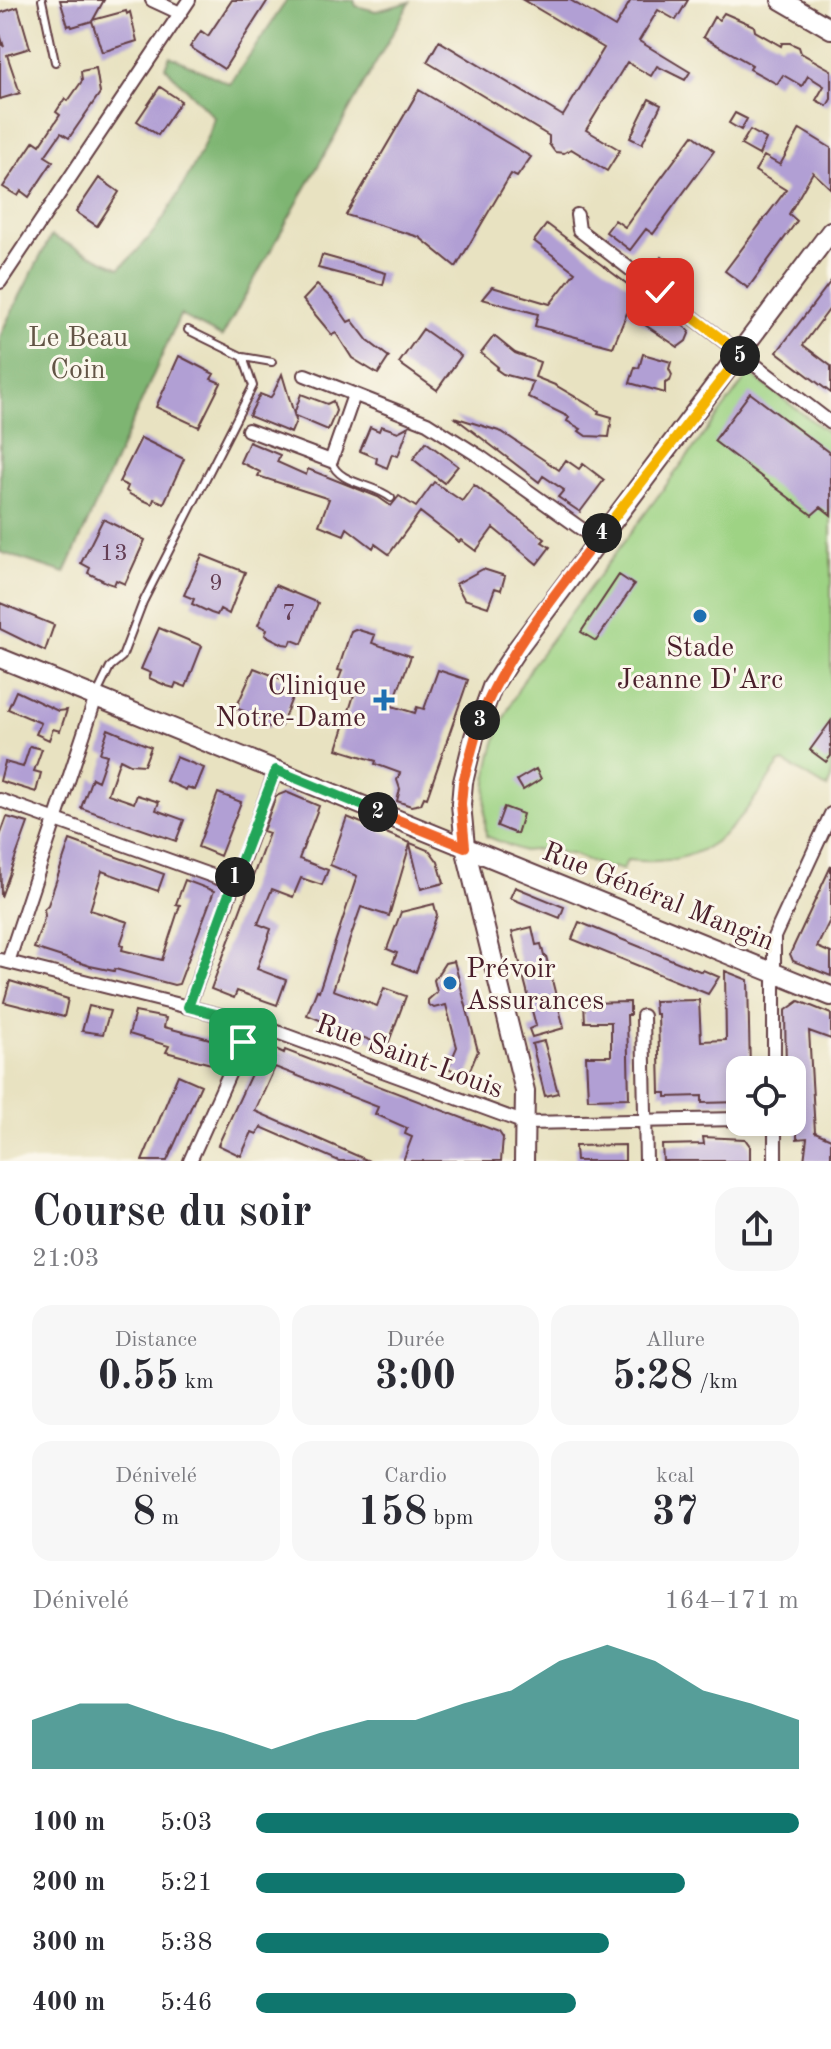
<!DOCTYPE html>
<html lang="fr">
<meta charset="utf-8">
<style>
body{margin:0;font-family:"Old Standard TT",serif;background:#f7f7f7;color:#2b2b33;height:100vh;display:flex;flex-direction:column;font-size:30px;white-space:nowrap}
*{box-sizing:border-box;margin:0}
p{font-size:26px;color:#7c7c81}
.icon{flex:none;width:44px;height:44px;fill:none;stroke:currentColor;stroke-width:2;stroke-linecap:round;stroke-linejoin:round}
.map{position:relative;height:1161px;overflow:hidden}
.drawer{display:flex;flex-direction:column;background:#fff;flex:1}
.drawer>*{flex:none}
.tools{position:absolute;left:726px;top:1056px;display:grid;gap:16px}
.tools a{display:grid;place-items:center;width:80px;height:80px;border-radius:16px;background:#fff;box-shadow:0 4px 12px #0003;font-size:40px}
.pin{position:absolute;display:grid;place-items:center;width:68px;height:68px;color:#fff;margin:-34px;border-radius:16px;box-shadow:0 4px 12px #0006}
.km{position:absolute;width:40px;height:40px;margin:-20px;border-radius:50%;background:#222;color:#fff;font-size:22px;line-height:40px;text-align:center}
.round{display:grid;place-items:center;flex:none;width:84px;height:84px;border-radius:24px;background:#f7f7f7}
.headline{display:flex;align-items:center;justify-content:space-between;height:136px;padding:0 32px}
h1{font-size:44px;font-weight:600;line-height:60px}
.stats{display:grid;grid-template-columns:repeat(3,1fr);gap:12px;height:136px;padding:8px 32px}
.stats div{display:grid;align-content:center;border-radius:20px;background:#f7f7f7;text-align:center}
.stats b{font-size:40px;font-weight:600}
.stats small{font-size:22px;font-weight:400}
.stats p{font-size:22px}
.chart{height:224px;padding:16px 32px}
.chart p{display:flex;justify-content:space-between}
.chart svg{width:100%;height:144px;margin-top:8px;fill:#0f766e;opacity:.7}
ul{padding:0 32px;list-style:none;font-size:26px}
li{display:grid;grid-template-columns:128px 96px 1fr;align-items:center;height:60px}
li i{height:20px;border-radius:10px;background:#0f766e}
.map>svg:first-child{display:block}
</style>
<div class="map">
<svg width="831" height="1161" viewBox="0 0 831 1161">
<rect width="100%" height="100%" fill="#fbf7ec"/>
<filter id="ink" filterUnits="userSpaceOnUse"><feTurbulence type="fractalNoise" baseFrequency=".0125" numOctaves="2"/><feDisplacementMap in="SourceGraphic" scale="16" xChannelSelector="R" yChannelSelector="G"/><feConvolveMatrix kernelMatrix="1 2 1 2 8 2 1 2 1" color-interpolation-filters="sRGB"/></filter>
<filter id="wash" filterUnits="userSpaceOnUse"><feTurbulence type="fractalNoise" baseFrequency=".006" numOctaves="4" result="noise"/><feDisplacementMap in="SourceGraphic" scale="32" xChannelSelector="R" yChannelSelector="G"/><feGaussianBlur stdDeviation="1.8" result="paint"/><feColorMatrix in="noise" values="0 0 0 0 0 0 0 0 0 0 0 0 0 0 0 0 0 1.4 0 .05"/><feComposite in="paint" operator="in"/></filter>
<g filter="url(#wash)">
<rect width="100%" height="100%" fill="#e8e2c1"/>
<path fill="#9ed384" stroke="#747958" stroke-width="2" d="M754 377 831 435V779L827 788 784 762 779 764C735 827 713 869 627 860L623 870 612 867 611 870 574 855 544 849 523 851 486 836C481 766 497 723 533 664L746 378Z"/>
<path fill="#7eb572" stroke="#646a4e" stroke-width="2" d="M287 0H354L356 6 376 11 410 2 222 337 180 315 65 573 0 552V337L6 323 51 236 120 268C131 257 142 247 151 235 169 214 208 144 214 117L165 67 170 56 230 84Z"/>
<g id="blocks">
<path fill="#b19fd4" d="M60 0H104L93 20 126 11 127 14 130 12 137 41 102 52 92 21 72 27 71 25 68 26Z
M232 0H268L224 69 190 47 201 31 208 36Z
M523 0H570L615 27 631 0H688L676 20 658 10 639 41 690 72 685 80 657 66 651 76 627 62 586 130 620 150 607 171 571 149 564 153 555 152 549 144V136L427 62 439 41 563 116 604 48Z
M18 7 30 48 7 55 20 93 0 99V41L4 47 0 34V13Z
M724 13 754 26 755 31 781 46 782 43H790L799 47 801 53 831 70V99L827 106 816 100 824 86 808 76 802 86 783 75 777 84 750 69 752 65 703 37 714 17 719 20Z
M96 68 100 93 69 138 61 133 45 156 53 161 29 197 21 191 18 196 3 187 34 141 40 145 60 115 56 112 65 98 68 101 82 81 81 71Z
M160 87 181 101 158 135 137 121Z
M419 90 531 157 517 177 511 174 456 267 419 237 346 215Z
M649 99 661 105 642 144 630 138Z
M735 113 747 119 741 130 729 123Z
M800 129 831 148V189L813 172 789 214 797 221 748 288 725 271 786 190 755 171 764 156 780 165Z
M750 130 766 139 759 155 741 145Z
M693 135 714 151 653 234 646 229 630 250 606 232 615 220 625 227Z
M99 178 119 192 97 226 76 212Z
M547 224 690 331 686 341 678 347 627 313 613 347 535 326 538 314 482 299 492 287 550 304 575 272 534 241Z
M322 255 386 273 383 285 318 268Z
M661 257 681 272 673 282 654 268Z
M831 281V307L803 345 831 366V393L777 352Z
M317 285 332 299 348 322 352 320 368 341 389 357 378 374 352 358 336 333 332 335 303 300Z
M423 329 461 356 437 390 399 363Z
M494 336 515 353 540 362 535 377 555 385 599 411 598 413 612 417 609 437 586 436 579 431 581 429 567 421 569 417 528 397 533 382 503 374 496 369 498 367 481 353Z
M643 354 671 362 669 369 672 375 670 381 665 383V393L630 383 635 367 639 368Z
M179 356 214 374 211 379 221 383 199 427 156 407Z
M282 374 294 414 301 394 327 404 333 401 336 411 328 430 295 416 296 421 291 433 249 416 260 394 270 398 273 394Z
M750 393 831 454V515L821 507 812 515 714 441Z
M454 417 502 432 559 470 566 460 579 469 583 464 604 480 580 512 558 497 564 490 543 476 539 482Z
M381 426 398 432 409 426 398 456 392 454 387 468 376 463 377 458 360 451 370 427 379 431Z
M141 438 184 459 164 503 154 499 152 504 131 495 126 491 128 486 119 482Z
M249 442 280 455 277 462 306 475 308 469 378 497 391 506 399 496 416 507 434 482 462 501 474 485 545 539 542 542 550 547 537 564 493 528 476 551 461 540 459 542 420 512 389 554 375 544 373 548 347 528 344 535 319 525 329 499 258 476 260 472 240 462Z
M426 442 458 466 444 483 413 459Z
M103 519 145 540 125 584 116 580 114 585 108 583 88 573 90 568 81 563Z
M202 555 245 572 229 614 220 609 217 615 211 613 192 604 194 599 184 595Z
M483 569 505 576 501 590 495 588 488 607 464 599 456 584Z
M619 575 634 585 596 641 581 632Z
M275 585 318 603 302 644 292 640 290 645 283 644 265 635 267 629 258 625Z
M0 603 54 625 45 651 0 629Z
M159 628 202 646 186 687 176 683 174 688 167 686 149 678 151 673 141 669Z
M355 629 375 635 372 643 411 656 392 706 415 713 417 707 424 709 438 670 468 680 427 798 424 797 421 804 411 806 397 801 400 789 397 780 400 773 375 764 376 761 337 749 354 695 339 691 337 684 342 671 338 670 351 631Z
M254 668 297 685 281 726 271 722 269 728 250 720 244 717 246 712 236 708Z
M16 691 58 711 67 710 60 731 53 729 49 740 36 734 41 723 8 709Z
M831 721V756L826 762 810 750Z
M108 729 151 747 144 765 130 764 120 759 108 794 134 803 137 795 159 802 156 810 184 820 176 841 81 808 92 778 98 781 107 755 100 753Z
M30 746 42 749 34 771 41 773 36 792 0 781 5 762 23 767Z
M176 757 204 768 195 790 187 787 186 790 166 781Z
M536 769 541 779 523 790 517 780Z
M286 792 319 806 299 859 328 870 322 885 301 878 293 897 272 889 258 924 271 929 257 969 286 980 277 1005 237 991 234 998 211 989 269 833 263 831 276 796Z
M218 793 241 802 220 856 198 847Z
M504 807 523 814 517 834 497 826Z
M7 817 28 823 1 897 0 836Z
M347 817 430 851 438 862 444 883 421 889 410 844 389 916 361 907 356 921 333 990 377 1006 384 988 406 996 387 1047 307 1015 317 990 319 991 357 876 330 865Z
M70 840 164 874 158 891 102 871 90 910 128 922 120 945 123 946 122 950 162 960 180 905 176 904 185 880 214 891 179 984 174 985 115 969 114 971 90 966 34 948 45 916 44 909 48 905Z
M831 866V918L817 947 831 953V976L793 961 790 954Z
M515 887 564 907 560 918 510 898Z
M434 904 437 915 416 972 393 963 397 953 387 949 401 912Z
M579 922 702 972 703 970 719 977 708 994 572 939Z
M532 927 536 945 541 944 544 956H546L564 1028 532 1037 529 1029 536 1026 512 932Z
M454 961 478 1051 467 1077 448 1068 457 1047 446 1005 434 1008 428 1004V1000L437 992 434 980 445 963Z
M725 971 748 980 750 1070H740V1102L702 1103V1096L666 1097V1093H660L658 1014H655L654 1001 699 1000 701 1041 726 1040Z
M10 981 68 999 64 1017 4 1002Z
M799 1001 831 1014V1039L809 1031 815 1132 831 1139V1161H804L807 1138 797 1139V1130H795L792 1070H786L785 1011Z
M630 1002V1015H627L629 1098 588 1099 586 1056H611V1022H585L584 1003Z
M89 1006 110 1011 103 1034 82 1031Z
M135 1012 166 1018 164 1027 214 1040 211 1064 166 1052 169 1046 129 1034Z
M544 1041 558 1093 545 1096 532 1044Z
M265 1044 284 1053 285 1050 499 1132 503 1138 501 1161H403L412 1137 405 1134 407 1128 375 1114 378 1107 275 1067 255 1111 369 1161H339L261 1127 257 1134 252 1132 241 1156 218 1145Z
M178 1075 201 1085 167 1161H142Z
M703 1137 745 1139 750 1146V1161H663L662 1145 704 1144Z
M625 1145V1161H576L575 1146Z"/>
</g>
</g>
<g filter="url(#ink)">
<use href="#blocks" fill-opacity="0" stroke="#623c42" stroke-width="2"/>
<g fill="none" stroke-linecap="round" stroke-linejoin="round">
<defs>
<path id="lane" d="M42 0 55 62
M243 357 272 362
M331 461C339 485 373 483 391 498
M97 694 110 667 122 657 143 602 253 386 243 357 188 330"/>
<path id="street" d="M152 0 180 13
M577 215 579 230 831 423
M0 282 189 0
M305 375 427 423 479 456 597 540
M248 430 331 461 354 395
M0 800 232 883
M0 960 252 1023 525 1123 740 1119
M8 962 96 697
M188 1007 276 770
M643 1016 646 1161
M774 1070V937L831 814
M775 1122V1161
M190 1161 252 1023"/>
<path id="secondary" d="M781 0 831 29
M0 658 831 996
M524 1161 525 1091 465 847 461 804 463 782 474 737 492 687 517 649 831 231"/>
</defs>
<use href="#lane" stroke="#623c42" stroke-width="10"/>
<use href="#street" stroke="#623c42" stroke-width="16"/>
<use href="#secondary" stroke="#623c42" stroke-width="22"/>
<use href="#lane" stroke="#fff" stroke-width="6"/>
<use href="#street" stroke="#fff" stroke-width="12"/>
<use href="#secondary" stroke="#fff" stroke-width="18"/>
</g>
</g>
<g fill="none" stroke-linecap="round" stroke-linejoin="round" filter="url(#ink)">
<defs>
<path id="split-1" d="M235 877 188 1007 252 1023 243 1042"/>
<path id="split-2" d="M235 877 276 770 378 812"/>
<path id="split-3" d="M378 812 465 847 461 804 463 782 480 720"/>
<path id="split-4" d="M480 720C505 654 559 589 602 533"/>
<path id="split-5" d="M602 533 740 356"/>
<path id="split-6" d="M660 292 741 354 740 356"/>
</defs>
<use href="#split-1" stroke="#fff" stroke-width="16"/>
<use href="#split-2" stroke="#fff" stroke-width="16"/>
<use href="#split-3" stroke="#fff" stroke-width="16"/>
<use href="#split-4" stroke="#fff" stroke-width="16"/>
<use href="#split-5" stroke="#fff" stroke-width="16"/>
<use href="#split-6" stroke="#fff" stroke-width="16"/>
<use href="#split-1" stroke="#22a559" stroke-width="10"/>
<use href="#split-2" stroke="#22a559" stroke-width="10"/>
<use href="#split-3" stroke="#f0652b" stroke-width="10"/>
<use href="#split-4" stroke="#f0652b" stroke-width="10"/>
<use href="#split-5" stroke="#f5b400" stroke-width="10"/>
<use href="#split-6" stroke="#f5b400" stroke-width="10"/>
</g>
<g fill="#1f6fb2" stroke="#fbf7ec" stroke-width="3">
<circle cx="700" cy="616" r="8"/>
<path d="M380 688h8v8h8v8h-8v8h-8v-8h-8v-8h8z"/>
<circle cx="450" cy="983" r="8"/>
</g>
<g text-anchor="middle" stroke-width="6" stroke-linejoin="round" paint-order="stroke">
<g font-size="24" fill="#643f55">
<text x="114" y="560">13</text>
<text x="216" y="590">9</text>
<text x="289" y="620">7</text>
</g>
<g font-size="28" fill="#635546" stroke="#fbf7ec">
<text x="78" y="346">Le Beau<tspan x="78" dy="32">Coin</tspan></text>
</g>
<g font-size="28" fill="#4a1f2b" stroke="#fbf7ec">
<text x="700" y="656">Stade<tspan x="700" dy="32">Jeanne D'Arc</tspan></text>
<text x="366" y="694" text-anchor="end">Clinique<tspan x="366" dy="32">Notre-Dame</tspan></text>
<text x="466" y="977" text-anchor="start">Prévoir<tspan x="466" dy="32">Assurances</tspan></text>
</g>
<g font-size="28" fill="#4a1f2b" stroke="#fbf7ec">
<text transform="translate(659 895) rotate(22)" y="10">Rue Général Mangin</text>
<text transform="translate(410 1055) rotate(20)" y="10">Rue Saint-Louis</text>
</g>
</g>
</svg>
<div class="tools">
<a><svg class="icon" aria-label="locate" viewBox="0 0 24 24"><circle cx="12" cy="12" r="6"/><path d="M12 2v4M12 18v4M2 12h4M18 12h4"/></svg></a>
</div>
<div class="pin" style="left:243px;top:1042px;background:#1e9e55"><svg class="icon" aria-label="arrive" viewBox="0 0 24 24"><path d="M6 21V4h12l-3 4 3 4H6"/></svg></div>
<div class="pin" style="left:660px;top:292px;background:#d93025"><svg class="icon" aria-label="check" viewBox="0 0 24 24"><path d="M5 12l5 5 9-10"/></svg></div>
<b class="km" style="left:235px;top:877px">1</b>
<b class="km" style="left:378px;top:812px">2</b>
<b class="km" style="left:480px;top:720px">3</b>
<b class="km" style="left:602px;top:533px">4</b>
<b class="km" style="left:740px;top:356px">5</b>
</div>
<section class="drawer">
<div class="headline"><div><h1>Course du soir</h1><p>21:03</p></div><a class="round"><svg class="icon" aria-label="share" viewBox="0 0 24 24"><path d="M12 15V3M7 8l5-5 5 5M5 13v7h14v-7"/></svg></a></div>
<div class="stats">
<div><p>Distance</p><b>0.55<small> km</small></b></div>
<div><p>Durée</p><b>3:00</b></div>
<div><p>Allure</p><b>5:28<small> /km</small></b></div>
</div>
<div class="stats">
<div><p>Dénivelé</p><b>8<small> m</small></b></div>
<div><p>Cardio</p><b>158<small> bpm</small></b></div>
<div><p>kcal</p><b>37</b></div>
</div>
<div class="chart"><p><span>Dénivelé</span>164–171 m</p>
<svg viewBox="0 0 160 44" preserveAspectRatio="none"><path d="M0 44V29L10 24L20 24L30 29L40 33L50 38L60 33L70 29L80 29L90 24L100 20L110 11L120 6L130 11L140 20L150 24L160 29V44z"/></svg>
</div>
<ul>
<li><b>100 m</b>5:03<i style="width:100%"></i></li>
<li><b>200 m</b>5:21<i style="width:79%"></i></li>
<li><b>300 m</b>5:38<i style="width:65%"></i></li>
<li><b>400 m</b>5:46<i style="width:59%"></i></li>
</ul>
</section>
